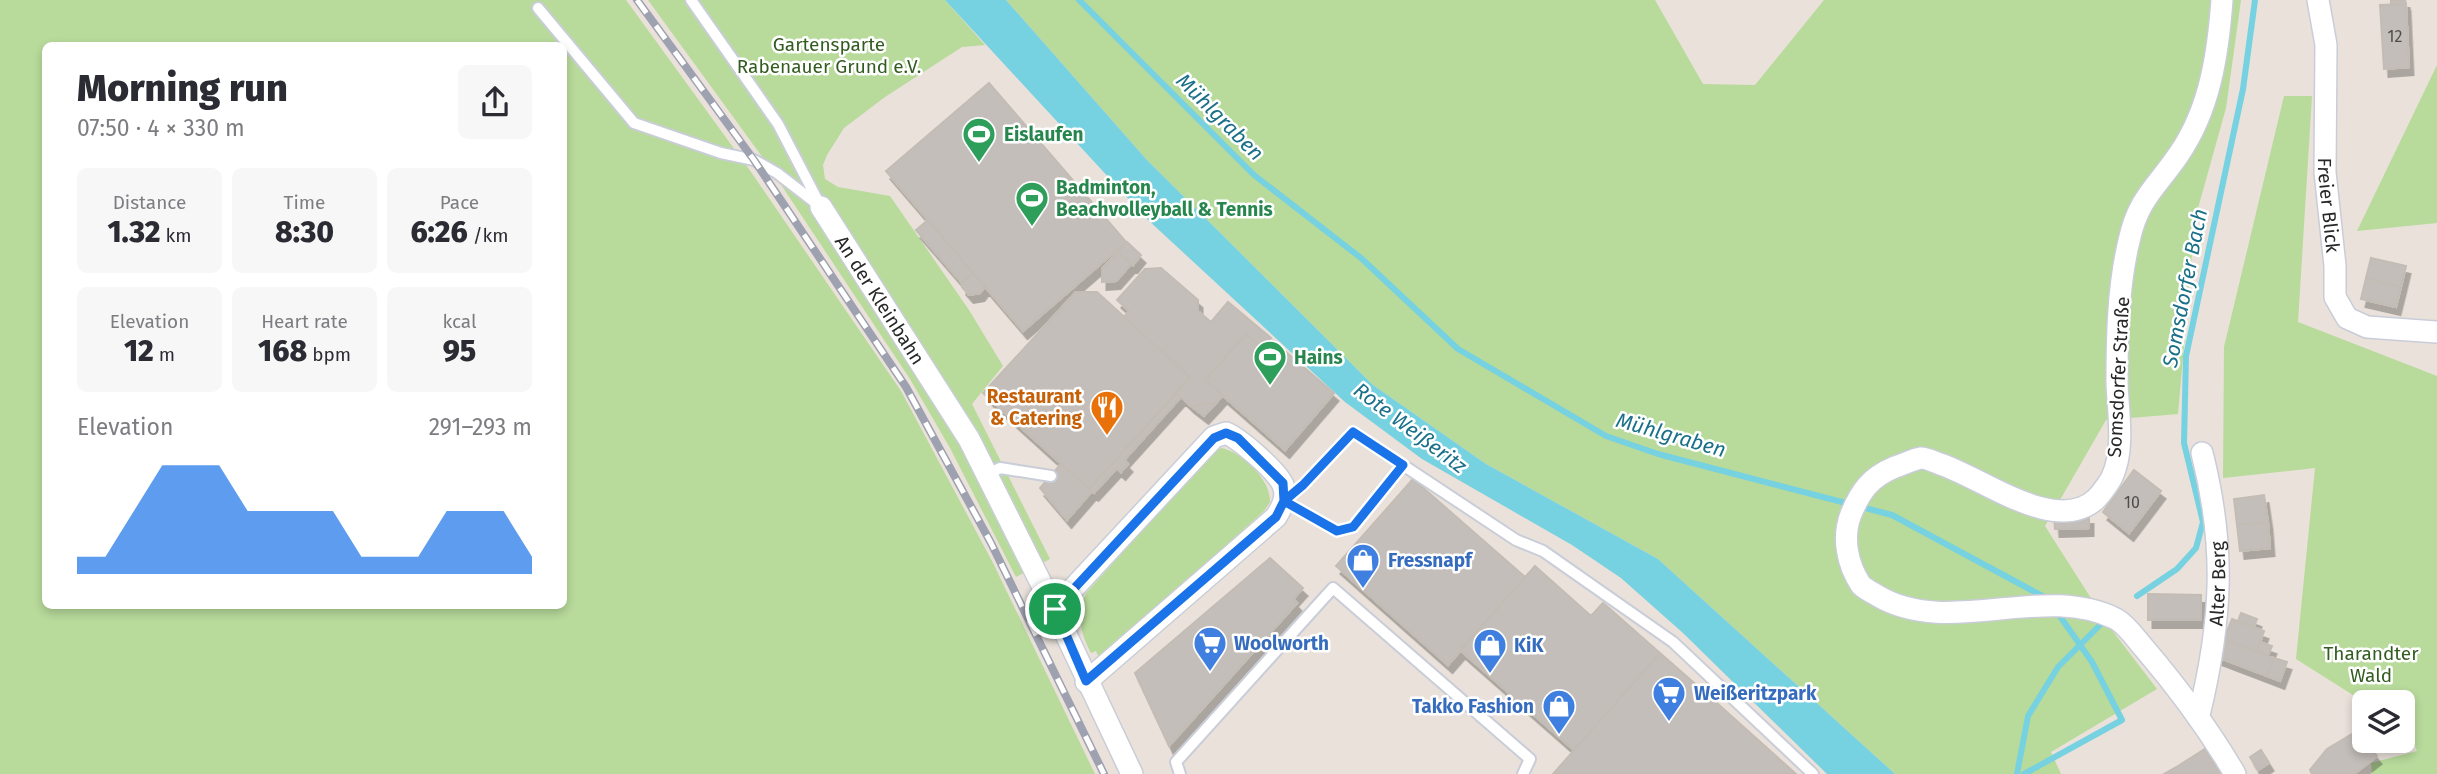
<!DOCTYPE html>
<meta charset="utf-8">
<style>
body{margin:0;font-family:"Fira Sans",sans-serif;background:#f7f7f7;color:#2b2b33;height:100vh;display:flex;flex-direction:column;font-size:26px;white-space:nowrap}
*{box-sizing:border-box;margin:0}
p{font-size:23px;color:#7c7c81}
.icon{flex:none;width:38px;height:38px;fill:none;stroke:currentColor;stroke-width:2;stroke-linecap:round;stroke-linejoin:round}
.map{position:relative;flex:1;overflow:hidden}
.sheet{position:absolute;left:42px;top:42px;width:525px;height:567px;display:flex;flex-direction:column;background:#fff;border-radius:10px;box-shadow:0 4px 10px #0003}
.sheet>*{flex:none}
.tools{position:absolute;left:2352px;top:690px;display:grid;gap:14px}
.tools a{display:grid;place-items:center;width:63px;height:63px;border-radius:10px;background:#fff;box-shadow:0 4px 10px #0003;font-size:35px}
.pin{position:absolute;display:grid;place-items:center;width:60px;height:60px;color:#fff;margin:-30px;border:4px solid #fff;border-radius:50%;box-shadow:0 2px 7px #0007}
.round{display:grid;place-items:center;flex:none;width:74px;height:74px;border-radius:10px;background:#f7f7f7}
.overview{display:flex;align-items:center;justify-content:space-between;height:119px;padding:0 35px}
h1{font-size:38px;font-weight:800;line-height:52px}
.metrics{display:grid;grid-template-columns:repeat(3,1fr);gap:10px;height:119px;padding:7px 35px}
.metrics div{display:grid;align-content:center;border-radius:10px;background:#f7f7f7;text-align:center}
.metrics b{font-size:30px;font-weight:800}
.metrics small{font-size:19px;font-weight:400}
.metrics p{font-size:19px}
.chart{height:196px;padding:14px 35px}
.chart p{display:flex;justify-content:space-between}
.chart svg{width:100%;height:126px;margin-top:7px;fill:#1a73e8;opacity:.7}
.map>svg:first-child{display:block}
</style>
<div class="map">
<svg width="2437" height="774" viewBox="0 0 2437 774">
<defs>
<filter id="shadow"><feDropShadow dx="4.5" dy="8" stdDeviation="0" flood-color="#0004"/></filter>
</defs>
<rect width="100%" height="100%" fill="#e9e1da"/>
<path fill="#b8da9b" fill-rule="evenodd" d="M0 0H626L751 172 901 391 993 563 1095 774H0ZM46 46H564V606H46Z
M648 0H945L985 45 962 47 885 97 844 128 827 155 823 165 825 179 838 187 890 196 969 310 1003 366 972 404 1050 559 1016 577 950 448 910 379 766 162Z
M1006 0H1655L1703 84 1755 85 1824 0H2241L2226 108 2195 219 2178 414 2106 420 2045 526 2108 625 2157 689 2051 752 2061 774H1895L1658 559 1486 464 1373 385 1146 159Z
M2437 65V223L2357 231Z
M2284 96H2312L2298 322 2437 376V774H2372L2371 763 2417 751 2409 731 2403 727V702H2364L2296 659 2315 468 2223 478 2224 347Z
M1222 448C1243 453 1271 480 1270 502L1264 511 1104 655 1098 656 1096 651 1091 653C1080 632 1076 615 1086 593L1215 450Z"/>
<path fill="#76d1e1" d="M945 0H1006L1146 159 1373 385 1486 464 1658 559 1895 774H1827L1683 633 1621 578 1572 545 1422 459 1345 402 1147 219Z"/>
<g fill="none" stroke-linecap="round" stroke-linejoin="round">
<path stroke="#76d1e1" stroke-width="6" d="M1079 0 1254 175 1361 258 1458 349 1606 436 1658 454 1892 515 2046 598
M2137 596 2177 569 2196 548 2203 522 2184 443 2186 356 2243 89 2255 0
M2017 774 2028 716 2058 667 2103 622
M2024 774 2122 720 2092 662 2057 612"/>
</g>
<path fill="#c4beba" stroke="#c3bcb4" stroke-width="2" filter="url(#shadow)" d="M2391 0H2405L2406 4 2391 5Z
M2406 4 2409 67 2384 69 2380 5Z
M989 83 1126 242 1023 331 886 171Z
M928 220 973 273 962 283 916 230Z
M1127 242 1141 255 1133 265 1118 252Z
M1118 252 1131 264 1116 281 1102 282V269Z
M2371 258 2406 266 2401 287 2366 278Z
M1161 268 1198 300V311L1211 322 1228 302 1271 338 1262 348 1246 334 1205 380 1223 395 1216 403 1191 406 1177 393 1190 377 1124 317 1129 311 1117 300 1145 269Z
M973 273 985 286 980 293 969 295 962 287V283Z
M2366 278 2401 287 2396 307 2361 299Z
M1076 292H1097L1190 377 1089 489 983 393Z
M1246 334 1265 350 1273 341 1334 393 1285 450 1205 380Z
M1177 393 1181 397 1124 460 1128 464 1121 472 1117 468 1094 493 1089 489Z
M1216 403 1204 416 1191 406 1204 404Z
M1061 464 1092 491 1067 520 1040 488Z
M2134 470 2161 491 2129 533 2103 512Z
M1413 479 1525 577 1448 665 1336 566Z
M2264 495 2268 522 2237 525 2234 499Z
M2089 516V528L2055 529 2054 517Z
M2268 522 2270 548 2240 551 2237 525Z
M1270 558 1303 588 1293 599 1297 603 1169 746 1135 673Z
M1535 566 1591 616 1603 603 1660 653 1574 750 1460 650Z
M2148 594 2201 595V620H2148Z
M2241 613 2257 619 2254 627 2238 621Z
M2232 619 2264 631 2257 651 2224 639Z
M2224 639 2274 658 2267 676 2217 657Z
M2260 642 2272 646 2268 655 2257 651Z
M1660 653 1709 696 1796 774H1553Z
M2274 658 2287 662 2280 681 2267 676Z
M2357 731 2377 756 2354 774H2312L2310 770 2327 749Z
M2205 749 2220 774H2164L2178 766Z
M2261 750 2269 763 2258 770 2250 757Z"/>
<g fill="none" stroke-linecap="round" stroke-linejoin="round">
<defs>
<path id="lane" d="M691 0 778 124 818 201
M538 8 634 123 721 153 754 160 777 173 821 207
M1403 465 1353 527 1337 531 1284 501 1303 485 1353 432 1516 540 1543 551 1673 642 1813 774
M987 475 1000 468 1051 476
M1180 774 1176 762 1333 588 1530 759 1523 774"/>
<g id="street">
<path d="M2222 0C2218 54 2210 109 2179 154 2157 187 2138 198 2129 241 2118 286 2117 337 2117 383 2118 411 2125 450 2112 477 2109 483 2101 494 2096 499 2056 536 1981 477 1940 464 1935 462 1926 458 1921 458 1913 459 1903 465 1895 467 1871 477 1861 490 1851 514 1842 537 1847 564 1861 585 1865 589 1873 593 1878 596 1950 638 2043 582 2116 619 2127 625 2136 639 2144 648 2179 689 2208 728 2235 774"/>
<path id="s1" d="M2318 0 2326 45 2325 172 2335 266V297L2347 318 2367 327 2437 332"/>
<path id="s2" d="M821 207 969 439 1054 609 1132 774"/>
<path d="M1054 609 1214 437 1226 433C1240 439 1277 471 1283 485 1288 497 1282 507 1276 517L1086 682"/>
<path id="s3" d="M2199 715C2222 620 2226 548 2202 453"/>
</g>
</defs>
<use href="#lane" stroke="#c9cdd8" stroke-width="14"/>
<use href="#street" stroke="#c9cdd8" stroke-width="24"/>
<use href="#lane" stroke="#fff" stroke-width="10"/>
<use href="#street" stroke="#fff" stroke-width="21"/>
<defs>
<path id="rail" d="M637 0 754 160 906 387 991 543 1104 774"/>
</defs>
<use href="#rail" stroke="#9ea2b0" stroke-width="8"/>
<use href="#rail" stroke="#fff" stroke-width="5" stroke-dasharray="16" stroke-linecap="butt"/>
</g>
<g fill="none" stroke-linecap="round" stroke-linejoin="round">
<defs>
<path id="route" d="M1055 609 1214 438 1226 433 1238 438 1283 483 1284 501 1337 531 1353 527 1403 465 1353 432 1303 485 1284 501 1276 517 1086 681 1055 609"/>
</defs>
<use href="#route" stroke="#fff" stroke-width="14"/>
<use href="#route" stroke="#1a73e8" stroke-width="9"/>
</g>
<defs>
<symbol id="stadium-pin" viewBox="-11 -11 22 30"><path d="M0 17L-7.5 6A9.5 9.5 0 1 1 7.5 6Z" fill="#2e9e5b" stroke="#fff"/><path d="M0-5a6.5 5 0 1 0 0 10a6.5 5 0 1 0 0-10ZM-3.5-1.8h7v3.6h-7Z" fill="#fff"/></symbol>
<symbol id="restaurant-pin" viewBox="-11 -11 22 30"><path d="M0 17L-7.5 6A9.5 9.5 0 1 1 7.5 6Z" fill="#e8710a" stroke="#fff"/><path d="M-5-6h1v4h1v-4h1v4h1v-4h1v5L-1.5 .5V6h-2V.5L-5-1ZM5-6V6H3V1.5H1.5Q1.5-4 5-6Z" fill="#fff"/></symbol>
<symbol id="shop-pin" viewBox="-11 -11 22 30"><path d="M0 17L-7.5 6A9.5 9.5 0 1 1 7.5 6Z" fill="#3f7fe0" stroke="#fff"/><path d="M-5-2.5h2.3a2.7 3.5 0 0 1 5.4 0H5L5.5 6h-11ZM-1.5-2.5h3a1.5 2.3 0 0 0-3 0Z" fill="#fff"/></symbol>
<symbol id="supermarket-pin" viewBox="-11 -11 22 30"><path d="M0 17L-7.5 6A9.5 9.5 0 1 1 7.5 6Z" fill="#3f7fe0" stroke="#fff"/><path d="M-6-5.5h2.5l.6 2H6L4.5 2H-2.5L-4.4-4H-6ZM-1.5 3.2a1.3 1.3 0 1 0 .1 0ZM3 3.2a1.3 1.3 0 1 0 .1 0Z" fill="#fff"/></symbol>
</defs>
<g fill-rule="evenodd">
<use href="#stadium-pin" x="960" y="115" width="38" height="52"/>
<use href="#stadium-pin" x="1013" y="179" width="38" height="52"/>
<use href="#stadium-pin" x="1251" y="338" width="38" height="52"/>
<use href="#restaurant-pin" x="1088" y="388" width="38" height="52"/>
<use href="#shop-pin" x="1344" y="541" width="38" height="52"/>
<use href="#supermarket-pin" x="1191" y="624" width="38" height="52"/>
<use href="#shop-pin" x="1471" y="626" width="38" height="52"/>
<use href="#supermarket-pin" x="1650" y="674" width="38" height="52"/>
<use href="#shop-pin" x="1540" y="687" width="38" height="52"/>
</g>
<g text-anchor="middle" stroke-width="5" stroke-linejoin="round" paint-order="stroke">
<g font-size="16" fill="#4e4d4c">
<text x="2395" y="42">12</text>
<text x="2132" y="508">10</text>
</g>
<g font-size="19" fill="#335c20" stroke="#fff">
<text x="829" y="51">Gartensparte<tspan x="829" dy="22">Rabenauer Grund e.V.</tspan></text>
<text x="2371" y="660">Tharandter<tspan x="2371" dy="22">Wald</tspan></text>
</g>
<g font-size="19" font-weight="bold" fill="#27864d" stroke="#fff" text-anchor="start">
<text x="1004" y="141">Eislaufen</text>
<text x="1056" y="194">Badminton,<tspan x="1056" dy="22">Beachvolleyball &amp; Tennis</tspan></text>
<text x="1294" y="364">Hains</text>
</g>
<g font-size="19" fill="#272727" stroke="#fff">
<text dy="7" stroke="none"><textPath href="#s1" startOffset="206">Freier Blick</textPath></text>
<text dy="7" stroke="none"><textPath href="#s2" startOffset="110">An der Kleinbahn</textPath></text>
<text transform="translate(2118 377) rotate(-87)" y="7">Somsdorfer Straße</text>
<text dy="7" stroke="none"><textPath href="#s3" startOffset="133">Alter Berg</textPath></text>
</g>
<g font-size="19" font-weight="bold" fill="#c56008" stroke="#fff" text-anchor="end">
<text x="1082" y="403">Restaurant<tspan x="1082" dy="22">&amp; Catering</tspan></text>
</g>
<g font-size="19" font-weight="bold" fill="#366cbe" stroke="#fff" text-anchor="start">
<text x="1388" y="567">Fressnapf</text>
<text x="1234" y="650">Woolworth</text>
<text x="1514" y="652">KiK</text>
<text x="1694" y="700">Weißeritzpark</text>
<text x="1534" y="713" text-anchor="end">Takko Fashion</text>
</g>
<g font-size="21" font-style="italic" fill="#1a7089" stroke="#fff">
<text transform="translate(1220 117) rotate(45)" y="7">Mühlgraben</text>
<text transform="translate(2185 288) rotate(-79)" y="7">Somsdorfer Bach</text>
<text transform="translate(1410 428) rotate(37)" y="7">Rote Weißeritz</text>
<text transform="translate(1671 435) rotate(16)" y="7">Mühlgraben</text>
</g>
</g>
</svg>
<div class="tools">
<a><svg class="icon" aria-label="layers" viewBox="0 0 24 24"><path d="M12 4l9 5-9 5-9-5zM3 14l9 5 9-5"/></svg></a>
</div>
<div class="pin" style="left:1055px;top:609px;background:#1e9e55"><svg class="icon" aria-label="arrive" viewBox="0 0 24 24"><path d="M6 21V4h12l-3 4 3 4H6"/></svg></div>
<section class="sheet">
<div class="overview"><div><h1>Morning run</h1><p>07:50 · 4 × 330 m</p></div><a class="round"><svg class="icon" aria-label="share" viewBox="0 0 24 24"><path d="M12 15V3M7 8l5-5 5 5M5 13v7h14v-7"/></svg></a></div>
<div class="metrics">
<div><p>Distance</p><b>1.32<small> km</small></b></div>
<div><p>Time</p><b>8:30</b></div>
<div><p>Pace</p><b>6:26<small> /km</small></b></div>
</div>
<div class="metrics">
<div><p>Elevation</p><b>12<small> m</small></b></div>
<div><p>Heart rate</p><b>168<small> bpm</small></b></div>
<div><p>kcal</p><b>95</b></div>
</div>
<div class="chart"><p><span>Elevation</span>291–293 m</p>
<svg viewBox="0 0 160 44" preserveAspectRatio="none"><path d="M0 44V38L10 38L20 22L30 6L40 6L50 6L60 22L70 22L80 22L90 22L100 38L110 38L120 38L130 22L140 22L150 22L160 38V44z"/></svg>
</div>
</section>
</div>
